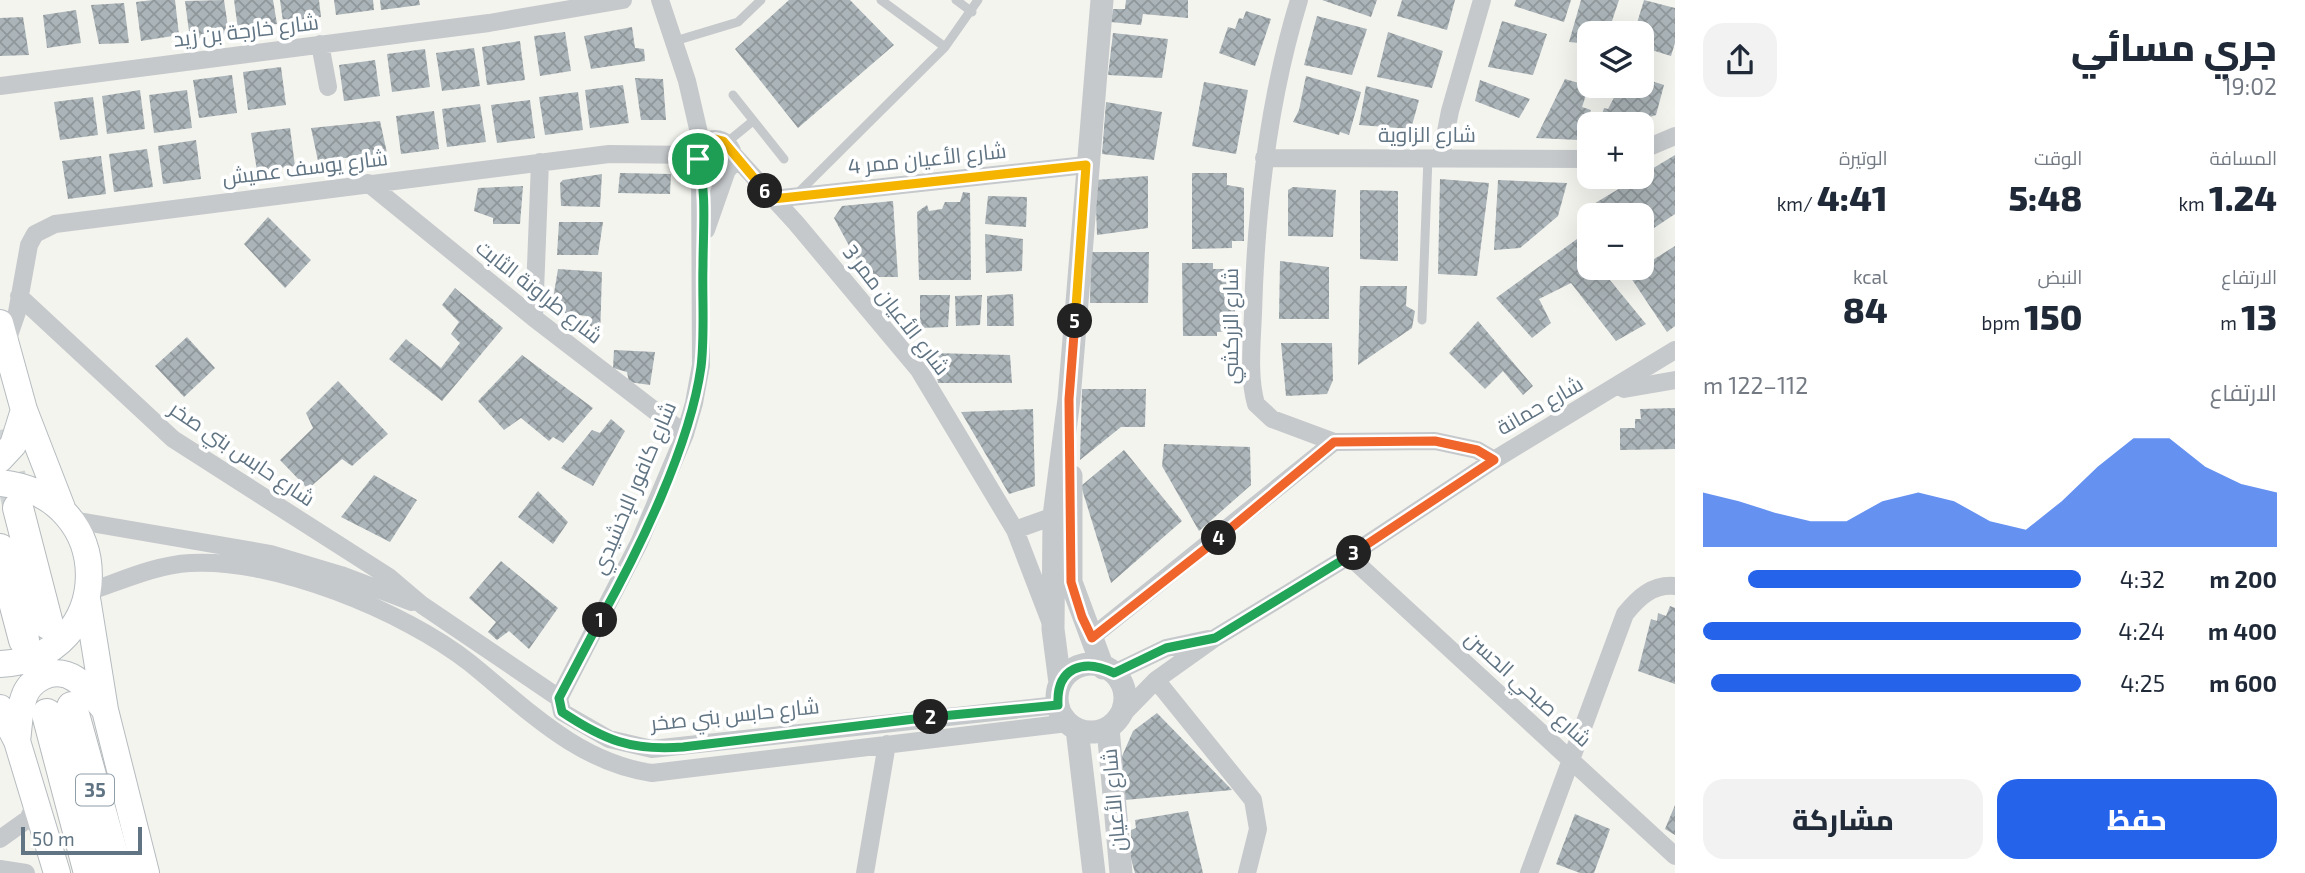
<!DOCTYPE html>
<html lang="ar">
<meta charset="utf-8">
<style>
body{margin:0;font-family:"Exo 2",Cairo,sans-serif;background:#f2f2f3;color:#1f2937;direction:rtl;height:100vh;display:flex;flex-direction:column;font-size:26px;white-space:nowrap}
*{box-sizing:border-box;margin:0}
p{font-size:23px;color:#747a83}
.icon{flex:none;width:38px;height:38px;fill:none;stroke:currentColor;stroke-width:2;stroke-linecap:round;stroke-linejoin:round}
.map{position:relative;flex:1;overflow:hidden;direction:ltr}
.panel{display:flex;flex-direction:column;background:#fff;width:630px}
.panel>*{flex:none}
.buttons{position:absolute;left:1577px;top:21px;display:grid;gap:14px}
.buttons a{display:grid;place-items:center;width:77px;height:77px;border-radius:14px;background:#fff;box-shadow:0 7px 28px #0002;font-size:35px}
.scale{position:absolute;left:21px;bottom:18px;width:121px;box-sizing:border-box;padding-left:7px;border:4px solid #607483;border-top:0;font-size:19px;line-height:24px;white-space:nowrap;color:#607483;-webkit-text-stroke:5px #fff;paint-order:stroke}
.pin{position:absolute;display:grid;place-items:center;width:60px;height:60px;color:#fff;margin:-30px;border:4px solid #fff;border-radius:50%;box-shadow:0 2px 7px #0007}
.km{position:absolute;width:35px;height:35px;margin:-18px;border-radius:50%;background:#222;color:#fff;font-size:19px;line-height:35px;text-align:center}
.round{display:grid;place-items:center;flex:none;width:74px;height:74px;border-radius:21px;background:#f2f2f3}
.summary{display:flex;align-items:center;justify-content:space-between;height:119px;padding:0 28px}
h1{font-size:38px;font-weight:800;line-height:52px}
.figures{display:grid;grid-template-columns:repeat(3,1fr);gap:10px;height:119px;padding:7px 28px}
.figures div{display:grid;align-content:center}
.figures b{font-size:35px;font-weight:800}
.figures small{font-size:19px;font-weight:400}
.figures p{font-size:19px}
.chart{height:196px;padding:14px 28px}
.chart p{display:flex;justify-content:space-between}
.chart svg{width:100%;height:126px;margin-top:7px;fill:#2563eb;opacity:.7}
.action{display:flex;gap:14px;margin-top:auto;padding:14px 28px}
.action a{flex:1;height:80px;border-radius:21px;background:#2563eb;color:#fff;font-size:28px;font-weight:800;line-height:80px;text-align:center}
.action a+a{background:#f2f2f3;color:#1f2937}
ul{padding:0 28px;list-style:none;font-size:23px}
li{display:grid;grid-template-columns:112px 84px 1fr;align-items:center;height:52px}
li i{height:18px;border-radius:9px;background:#2563eb}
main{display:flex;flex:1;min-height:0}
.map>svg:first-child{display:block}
</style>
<main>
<section class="panel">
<div class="summary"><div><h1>جري مسائي</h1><p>19:02</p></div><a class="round"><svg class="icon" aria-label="share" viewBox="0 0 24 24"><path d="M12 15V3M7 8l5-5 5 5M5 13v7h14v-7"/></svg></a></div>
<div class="figures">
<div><p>المسافة</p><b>1.24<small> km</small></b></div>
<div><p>الوقت</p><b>5:48</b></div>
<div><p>الوتيرة</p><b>4:41<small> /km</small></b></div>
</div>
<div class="figures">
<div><p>الارتفاع</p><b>13<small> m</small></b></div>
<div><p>النبض</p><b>150<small> bpm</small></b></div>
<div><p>kcal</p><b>84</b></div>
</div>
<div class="chart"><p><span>الارتفاع</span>112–122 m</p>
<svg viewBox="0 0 160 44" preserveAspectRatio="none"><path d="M0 44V25L10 28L20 32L30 35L40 35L50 28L60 25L70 28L80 35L90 38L100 28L110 16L120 6L130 6L140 16L150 22L160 25V44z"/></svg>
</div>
<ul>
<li><b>200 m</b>4:32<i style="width:88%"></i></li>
<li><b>400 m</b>4:24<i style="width:100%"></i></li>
<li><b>600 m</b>4:25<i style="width:98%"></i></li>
</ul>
<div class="action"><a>حفظ</a><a>مشاركة</a></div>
</section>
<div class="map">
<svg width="1675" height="873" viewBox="0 0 1675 873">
<defs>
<pattern id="building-cross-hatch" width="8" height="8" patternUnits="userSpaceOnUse" patternTransform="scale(1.75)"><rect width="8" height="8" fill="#abb4b8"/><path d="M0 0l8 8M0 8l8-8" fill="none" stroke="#8f979b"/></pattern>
</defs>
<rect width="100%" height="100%" fill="#f4f4ef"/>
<path fill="url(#building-cross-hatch)" d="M153 0H175L179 35 141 41 136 2Z
M224 0 229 34 190 39 185 1Z
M234 0H273L277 24 238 29Z
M280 0H319L321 17 283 22Z
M334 0H373L374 10 336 15Z
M380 0H419L420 5 381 10Z
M789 0H850L894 45 798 128 735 49Z
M1126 0H1188V18L1143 14 1141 25 1111 22 1113 9H1125Z
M1322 0H1377L1371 17Z
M1402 0H1455L1447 30 1397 16Z
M1516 0H1571L1564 22 1514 6Z
M1581 0H1619L1608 33H1589V44L1569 42Z
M1644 0 1675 8V43L1671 56 1642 47V33H1634Z
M124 3 129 43 99 44 91 5Z
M76 10 81 43 47 48 43 15Z
M1246 11 1271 19 1255 66 1219 53 1228 27 1235 29 1239 18 1243 19Z
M1317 16 1367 29 1352 75 1304 65Z
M23 17 29 55 0 56V18Z
M1502 21 1547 34 1533 75 1488 67Z
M632 27 635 48 644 49 645 61 591 69 584 36Z
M565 32 571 71 540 76 534 36Z
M1388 32 1443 51 1432 88 1377 77Z
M1113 33 1168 39 1162 78 1108 75Z
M520 41 525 80 487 85 482 47Z
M474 48 480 86 442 91 436 53Z
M425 49 430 87 392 92 387 54Z
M375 60 380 96 344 101 339 65Z
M281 67 286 105 248 110 243 72Z
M232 75 237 113 199 118 193 80Z
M1306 76 1361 92 1349 135 1340 132 1339 135 1293 122 1299 110Z
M635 78 663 79 666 120H641Z
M1642 78 1664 85 1656 115 1628 124H1599L1604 108 1608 109 1620 86H1642Z
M1565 79 1589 86 1582 107 1591 110 1579 140 1536 138Z
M1480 80 1530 99 1519 118 1475 101Z
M1204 82 1248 90 1236 154 1192 146Z
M623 85 629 123 590 128 585 90Z
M1366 86 1419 100 1411 129 1359 125Z
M140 90 145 129 107 134 102 96Z
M187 90 192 128 154 133 149 95Z
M578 92 583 130 545 135 539 97Z
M93 97 98 135 60 140 54 102Z
M530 100 535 138 497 143 491 105Z
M1106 102 1162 112 1154 160 1102 154Z
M480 104 486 142 447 147 442 109Z
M434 111 439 149 401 154 396 116Z
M380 121 387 153 318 161 311 128Z
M290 128 295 166 257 171 251 133Z
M196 140 201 179 163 184 158 146Z
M147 149 153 187 114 192 109 154Z
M1675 155V214L1642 236V215H1597L1592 205Z
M101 156 106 194 68 199 62 161Z
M620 173 671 174 670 194 618 193Z
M1192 173H1227V185L1244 188V241H1232V248L1192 249Z
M602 174 600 207 561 206 560 183 563 180Z
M1148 176V228L1097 235 1095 180Z
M1440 179 1489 183 1477 276 1438 274Z
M1498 180 1567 183 1558 216 1520 248 1494 250Z
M523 186 520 224H493V218L474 211 478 188Z
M1293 187 1336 190 1333 237 1288 236V190Z
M1360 190 1398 191V261L1360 259Z
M963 192 970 193 971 280H919L917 212 927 205 929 211 942 209 945 202H960Z
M988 196 1027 197 1026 227 985 224Z
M893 201 898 277H866L834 218 842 206Z
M268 217 311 260 285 288 244 244Z
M559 222H603L598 255H557Z
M985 234 1023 239 1022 271 986 273Z
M1577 239 1589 254V268H1600L1646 324 1616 341 1571 283 1539 299 1551 323 1532 338 1496 298Z
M1675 246V326L1667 332 1629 275Z
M1091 252H1149L1148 303H1090Z
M1280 261 1329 267V319H1279Z
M1182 263H1213V269H1235V331L1217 332V336H1183Z
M558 269 602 272 600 338H588L586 316 551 311Z
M1360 286H1407L1406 306 1415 311 1412 328 1358 365Z
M455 288 503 328 442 401 389 359 406 339 441 368 460 343 451 334 459 322 442 305Z
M1013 294 1014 326H987V296Z
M920 295H950L948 327 920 328Z
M982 295 980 325 956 326 955 296Z
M1478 321 1533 386 1523 395 1503 371 1485 389 1449 353Z
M187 337 215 368 184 397 155 366Z
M1281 343H1332L1333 380 1327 394 1286 396Z
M614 350 655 352 650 385 629 382 627 372 613 368Z
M933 353 1010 355 1012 383H938Z
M522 355 593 408 563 443 553 437 549 441 521 418 504 430 478 401Z
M338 381 388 434 352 466 342 459 308 489 280 460 313 428 306 413Z
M1082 389H1146L1145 427H1121L1080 460Z
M1675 408V449L1620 450V428H1635V419H1641L1640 409Z
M1033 409 1035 486 1009 494 961 412Z
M611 419 625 431 593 486 561 468 592 430 600 433Z
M1164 444 1250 447 1251 485 1199 531 1162 466Z
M1124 450 1182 521 1111 583 1081 486Z
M374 475 417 500 390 542 341 517Z
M538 491 568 522 553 544 518 517Z
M501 561 558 608 529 649 509 631 497 640 488 632 496 622 469 598Z
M1670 606 1675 608V684L1638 671 1651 619 1657 621 1658 613 1666 616Z
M1157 713 1232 790 1125 800 1117 768 1133 731Z
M1675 805V835L1665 829Z
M1188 811 1203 873H1135L1127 845 1131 839V830L1136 828 1135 820Z
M1575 814 1610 829 1594 873H1580L1556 864Z"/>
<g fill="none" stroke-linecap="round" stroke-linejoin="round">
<path stroke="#cfd4d4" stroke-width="30" stroke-dasharray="30 15" stroke-linecap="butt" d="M0 430 18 508"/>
<defs>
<path id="secondary" d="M0 323 24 410 62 508
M0 459 13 445 24 410
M0 483C120 495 117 659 0 664
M87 598 105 710 146 873
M0 708 17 741 57 873
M17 741C19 727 19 710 24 697 27 688 34 681 42 677 71 663 89 691 105 710"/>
<path id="trunk" d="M18 508 48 624
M0 549 24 640
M72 707 118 873
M47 714 89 873"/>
</defs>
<use href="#secondary" stroke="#b5bbbf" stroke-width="28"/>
<use href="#trunk" stroke="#b5b9bc" stroke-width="32"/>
<path stroke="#c6c9cc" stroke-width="9" d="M881 0 945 47
M956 0 972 12
M675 41 738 22 761 0
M733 95 784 159
M726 143 753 121
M798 193 945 47 978 0
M1422 320 1428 157"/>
<path stroke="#c6c9cc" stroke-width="18" d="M660 0 687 81 702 146
M1299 0C1268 101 1256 207 1253 313 1252 341 1248 376 1256 404L1272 419 1334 442 1435 441 1477 450 1494 460
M320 44 328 87
M0 86 489 23 623 0
M697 157a18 18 0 1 1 36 0a18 18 0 1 1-36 0Z
M1642 150 1675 136
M732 153 796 223 919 370 1015 530 1050 621
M1441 157 1450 111 1482 0
M1264 158 1589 159
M368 183 534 318 685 434
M773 199 1086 165
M706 230 727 170
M19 296 173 439 389 577 422 605 559 698 562 712 609 739 652 749 1058 705
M534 318 540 162
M6 344 17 312 29 245 35 234 55 224 609 154 697 155
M1624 389 1675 380
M73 520 271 554 341 575 412 602
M1015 530 1054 516
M1349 556 1675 856
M88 592C121 581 155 565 190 563 274 558 404 611 470 663 527 709 577 762 652 773L1068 723
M1092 637 1334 442
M1114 673 1166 648 1208 639
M1156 680 1253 800 1258 829 1247 873
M559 698 639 543 685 434 694 403 701 365 700 166
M1119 718 1156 680 1215 638 1349 556 1494 460 1675 350
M0 839 28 819 36 803
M0 869 26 873
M865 873 887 744
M1529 873 1625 614C1638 598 1652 584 1675 586"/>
<path stroke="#c6c9cc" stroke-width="23" d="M1071 476V582L1103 668
M1057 698a34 34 0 1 1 68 0a34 34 0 1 1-68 0Z
M1060 683 1053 629 1054 516 1069 399 1102 0
M1108 728 1121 873
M1077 729 1094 873"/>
<use href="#secondary" stroke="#fff" stroke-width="26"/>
<use href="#trunk" stroke="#fff" stroke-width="30"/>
</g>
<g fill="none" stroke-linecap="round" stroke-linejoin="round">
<defs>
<path id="split-1" d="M600 620C639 550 690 446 701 367 705 334 702 299 703 265 703 232 707 191 698 159"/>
<path id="split-2" d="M600 620 559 698 562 712C604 740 631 751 683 747L931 717"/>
<path id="split-3" d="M931 717 1058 705C1056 667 1084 658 1114 673L1166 648 1215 638 1354 553"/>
<path id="split-4" d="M1219 538 1334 442 1435 441 1477 450 1494 460 1354 553"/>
<path id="split-5" d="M1075 321 1069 399 1071 582 1082 617 1092 638 1219 538"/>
<path id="split-6" d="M765 191 773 199 1086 165 1075 321"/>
<path id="split-7" d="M698 159 704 143 715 139 723 141 765 191"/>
</defs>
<use href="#split-1" stroke="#fff" stroke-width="14"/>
<use href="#split-2" stroke="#fff" stroke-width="14"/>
<use href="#split-3" stroke="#fff" stroke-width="14"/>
<use href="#split-4" stroke="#fff" stroke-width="14"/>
<use href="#split-5" stroke="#fff" stroke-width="14"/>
<use href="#split-6" stroke="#fff" stroke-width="14"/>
<use href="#split-7" stroke="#fff" stroke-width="14"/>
<use href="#split-1" stroke="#22a559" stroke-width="9"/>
<use href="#split-2" stroke="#22a559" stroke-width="9"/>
<use href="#split-3" stroke="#22a559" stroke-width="9"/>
<use href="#split-4" stroke="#f0652b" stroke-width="9"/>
<use href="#split-5" stroke="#f0652b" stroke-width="9"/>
<use href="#split-6" stroke="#f5b400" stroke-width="9"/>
<use href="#split-7" stroke="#f5b400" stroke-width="9"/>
</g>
<g text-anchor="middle" stroke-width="7" stroke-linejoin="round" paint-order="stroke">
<rect fill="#fff" stroke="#909ea8" stroke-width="2" x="76" y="774.5" width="38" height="31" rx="5"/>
<g font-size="19" font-weight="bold" fill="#607483">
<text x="95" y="797">35</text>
</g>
<g font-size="21" fill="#607483" stroke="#fff">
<text transform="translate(246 31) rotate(-7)" y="7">شارع خارجة بن زيد</text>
<text x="1427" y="142">شارع الزاوية</text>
<text transform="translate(927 159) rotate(-6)" y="7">شارع الأعيان ممر 4</text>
<text transform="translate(305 168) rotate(-7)" y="7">شارع يوسف عميش</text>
<text transform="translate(539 292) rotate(38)" y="7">شارع طراونة الثابت</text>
<text transform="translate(896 310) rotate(52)" y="7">شارع الأعيان ممر 3</text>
<text transform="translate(1231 326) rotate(-90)" y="7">شارع الزركشي</text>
<text transform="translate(1540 406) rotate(-30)" y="7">شارع حمانة</text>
<text transform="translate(242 454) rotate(34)" y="7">شارع حابس بني صخر</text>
<text transform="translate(634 488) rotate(-67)" y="7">شارع كافور الإخشيدي</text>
<text transform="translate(1528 689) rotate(42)" y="7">شارع صبحي الحسن</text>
<text transform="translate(735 715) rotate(-6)" y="7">شارع حابس بني صخر</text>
<text transform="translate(1114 800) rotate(-95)" y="7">شارع الأعيان</text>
</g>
</g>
</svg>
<div class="buttons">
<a><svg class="icon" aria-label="layers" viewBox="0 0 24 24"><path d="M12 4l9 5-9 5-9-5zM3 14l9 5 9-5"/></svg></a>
<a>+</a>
<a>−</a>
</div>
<div class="scale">50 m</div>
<div class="pin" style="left:698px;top:159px;background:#1e9e55"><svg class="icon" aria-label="arrive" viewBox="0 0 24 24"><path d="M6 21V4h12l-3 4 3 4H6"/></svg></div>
<b class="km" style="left:600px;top:620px">1</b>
<b class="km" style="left:931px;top:717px">2</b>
<b class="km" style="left:1354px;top:553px">3</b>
<b class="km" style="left:1219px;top:538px">4</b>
<b class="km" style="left:1075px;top:321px">5</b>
<b class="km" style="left:765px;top:191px">6</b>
</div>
</main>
